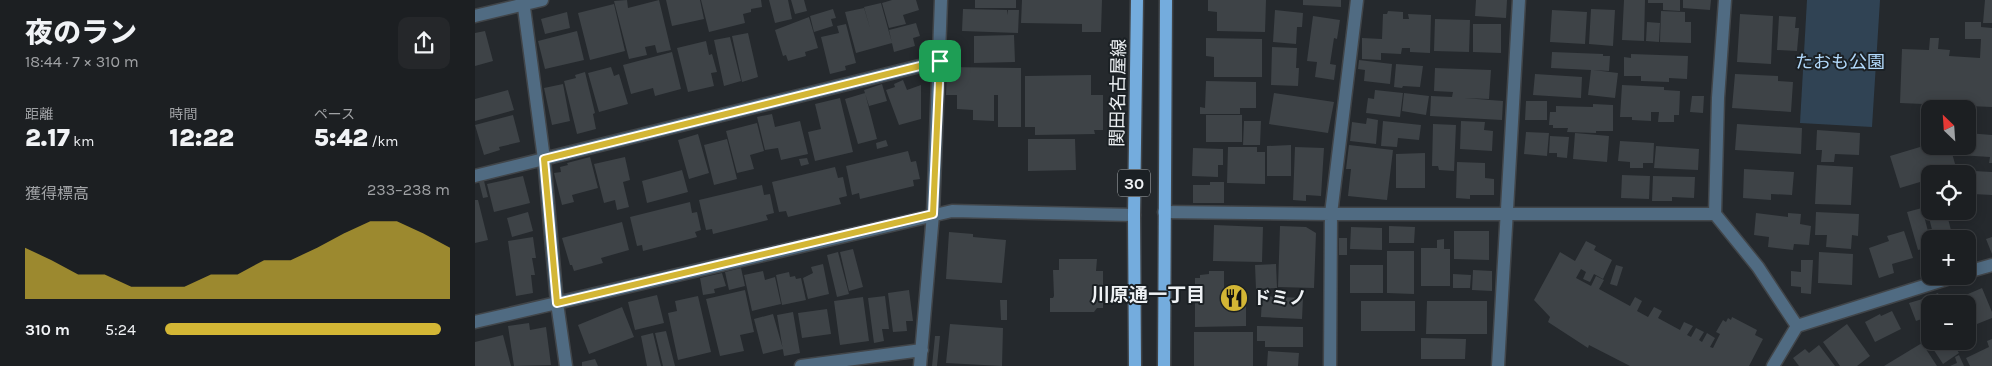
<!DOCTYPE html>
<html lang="ja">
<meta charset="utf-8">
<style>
body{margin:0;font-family:Karla,"Noto Sans JP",sans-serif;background:#25272a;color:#f1f3f6;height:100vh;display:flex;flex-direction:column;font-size:19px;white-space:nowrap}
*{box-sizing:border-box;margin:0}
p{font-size:16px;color:#a0a2a5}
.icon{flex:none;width:28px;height:28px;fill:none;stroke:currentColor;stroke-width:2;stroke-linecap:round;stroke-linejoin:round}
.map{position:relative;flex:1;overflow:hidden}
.panel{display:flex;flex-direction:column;background:#1c1f22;width:475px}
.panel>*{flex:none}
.needle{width:32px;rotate:335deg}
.tools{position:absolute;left:1446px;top:100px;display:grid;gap:10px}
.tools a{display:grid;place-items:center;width:55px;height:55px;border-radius:10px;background:#1c1f22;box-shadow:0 2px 12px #0003,0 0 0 1px #3a3d40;font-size:25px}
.pin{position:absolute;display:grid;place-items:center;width:42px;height:42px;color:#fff;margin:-21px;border-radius:10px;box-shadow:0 2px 8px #0006}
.round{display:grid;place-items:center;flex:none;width:52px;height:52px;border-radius:10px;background:#25272a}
.overview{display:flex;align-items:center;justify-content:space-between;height:85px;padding:0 25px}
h1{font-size:28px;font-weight:800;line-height:38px}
.metrics{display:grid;grid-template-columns:repeat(3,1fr);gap:8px;height:85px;padding:5px 25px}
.metrics div{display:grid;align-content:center}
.metrics b{font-size:25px;font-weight:800}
.metrics small{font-size:14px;font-weight:400}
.metrics p{font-size:14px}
.chart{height:140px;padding:10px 25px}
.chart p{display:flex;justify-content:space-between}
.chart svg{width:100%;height:90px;margin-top:5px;fill:#d3b635;opacity:.7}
ul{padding:0 25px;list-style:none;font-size:16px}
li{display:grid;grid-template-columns:80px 60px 1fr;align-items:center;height:38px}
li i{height:12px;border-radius:6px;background:#d3b635}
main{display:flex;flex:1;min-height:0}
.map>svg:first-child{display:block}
</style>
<main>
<section class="panel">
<div class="overview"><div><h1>夜のラン</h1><p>18:44 · 7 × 310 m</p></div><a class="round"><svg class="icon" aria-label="share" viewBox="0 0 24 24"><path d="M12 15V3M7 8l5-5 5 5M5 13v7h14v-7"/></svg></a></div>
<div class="metrics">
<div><p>距離</p><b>2.17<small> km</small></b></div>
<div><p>時間</p><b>12:22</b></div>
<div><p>ペース</p><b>5:42<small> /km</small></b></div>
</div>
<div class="chart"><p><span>獲得標高</span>233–238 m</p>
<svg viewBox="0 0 160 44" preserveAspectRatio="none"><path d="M0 44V19L10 25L20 32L30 32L40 38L50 38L60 38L70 32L80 32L90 25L100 25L110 19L120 12L130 6L140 6L150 12L160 19V44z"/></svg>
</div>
<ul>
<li><b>310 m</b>5:24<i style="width:97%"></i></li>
</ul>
</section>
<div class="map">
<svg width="1517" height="366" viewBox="0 0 1517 366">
<rect width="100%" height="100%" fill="#25292d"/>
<path fill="#304354" d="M1332 0H1405L1397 127 1325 123Z"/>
<path fill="#3e4347" d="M152 0 153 8 184 0 196 50 182 53 180 45 170 47 172 55 154 59 139 1Z
M191 0H225L229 19 197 26Z
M226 0H286L287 7 276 9V12L268 14 270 23 234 32Z
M294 0H313L317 19 300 23Z
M316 0H329L332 11 320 14Z
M417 0H441L444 10 428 15 431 24 414 28 407 3Z
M500 0H541V8H500Z
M547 0H627L626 32H607V24L546 23Z
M733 0H791L790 32 742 31V12L733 11Z
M828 0H866V7L828 5Z
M1001 0H1032L1031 18 1000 16Z
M1149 0H1170L1169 41 1147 40Z
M1173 0H1205V11L1188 10V3H1173Z
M1208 0H1236L1235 10 1208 8Z
M1510 0H1517V23H1508Z
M406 3 417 43 381 53 370 12 389 8 395 28 389 7Z
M139 4 150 51 115 60 103 13Z
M358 9 361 18 356 19 358 26 339 32 335 16Z
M488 9 532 10V15L533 10H544L543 33 487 31Z
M1116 9 1140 10 1138 46 1114 44Z
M800 10 828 13 827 27H822L821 44 798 42Z
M1077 10 1112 12 1110 44 1075 42Z
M913 11 928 12V19H934L933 14 956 15 955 53 935 52V48H927L926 54 906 53V60L887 59V38L907 39 908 14H912Z
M1186 11 1210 12V22H1216V43L1185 42Z
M92 12 95 28 70 34 66 19Z
M1265 14 1298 16 1296 64 1262 62Z
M838 16 865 20 862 39 859 38 855 64 861 65 859 80 840 77 842 62 832 61Z
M1304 16 1321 17 1320 28H1324L1322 51 1302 50Z
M334 17 343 48 330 52 331 56 313 61 311 55 308 56 300 30Z
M960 19 995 20 994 52 959 51Z
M1172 22 1185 23 1184 42 1171 41Z
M1490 22H1506V27L1517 28V107L1425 103 1427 49 1454 50 1455 38H1464L1463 49 1475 50 1474 56 1505 58 1506 39H1490Z
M441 23 445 36 438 38 440 46 419 52 414 30Z
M371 24 381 63 370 66 371 70 355 74 346 37 364 33 362 26Z
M998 24H1026V53L998 52Z
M10 31 18 61 0 66V33Z
M102 31 109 60 70 69 63 41Z
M273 33 283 77 267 82 257 36Z
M539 35 540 62 499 63V36Z
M255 37 266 81 249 86 239 40Z
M731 38 787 39V77H739V57L731 56Z
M231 41 234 55 237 54 242 72 236 73 239 86 213 92 202 48Z
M797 47 822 48 821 68H824L823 86 796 85Z
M197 52 206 89 180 96 178 88 156 94 148 65Z
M1077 52 1128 54V56H1135L1134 71 1118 70 1143 73 1140 98 1113 95 1116 70 1076 68Z
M1156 54 1213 56 1212 79 1194 78V82L1166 81V76H1149V57L1156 58Z
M884 60 917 64 915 84 889 81 890 70 883 69Z
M921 64 948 66 945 87 928 86 927 88 919 87Z
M136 67 139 76 144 74 153 104 124 112 113 73Z
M472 67 546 68V127H523V95H519V121L498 120V110L482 109V95H471Z
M960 68 1016 70 1014 99 989 98 1028 101 1027 120 955 116 956 96 977 97 978 92 959 91Z
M110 72 120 113 118 114 121 129 102 134 89 81 101 78 100 75Z
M1060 74 1107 77 1106 98 1058 95Z
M1260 74 1303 76V81L1318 82 1316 112 1257 108Z
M616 75V95H628V130H619L620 134 560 135V127H550V76Z
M428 80 432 90 446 85V119L424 125 411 90 420 87 419 84Z
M731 81 781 82V108H765V114H725V107L730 108Z
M88 84 95 121 77 125 69 88Z
M407 84 412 101 394 106 389 90Z
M1147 85 1189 87V90L1205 91 1204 115H1199V122H1183L1184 112H1176V121L1157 120V117H1145Z
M33 90 39 110 0 121V99Z
M900 90 928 93 925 117 891 113 893 98 899 99Z
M390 93 402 139 383 144 370 99Z
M799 93 859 102 853 133 794 124Z
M929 93 954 96 951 115 927 111Z
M1217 96H1229L1228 113 1215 112Z
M365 98 378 152 340 161 333 132 346 129 340 104Z
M1051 101H1072V120H1050Z
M1118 104 1138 105V131H1121V133L1092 132 1093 128H1078V125H1074L1075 112H1081V106L1118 107Z
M297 114 300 127 325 121 333 154 306 160 303 148 290 150 282 117Z
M38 115 45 142 24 147 25 150 9 155 0 125Z
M731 115H767V142H731Z
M892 118 903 120 901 144 875 141 877 122 891 124Z
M769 121H786L785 145H768Z
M908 121 946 125 944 140 923 138 922 147 906 146Z
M986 121 1010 122 1009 130 1018 131 1017 151 985 149Z
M282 123 289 151 275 155 279 169 262 173 251 131Z
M958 124 981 125 979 171 964 170 963 166H957Z
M1262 124 1327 128 1326 154 1260 150Z
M1342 130 1385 133 1384 155 1360 154 1359 162H1346L1347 150H1341Z
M1051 132 1074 133 1072 156 1049 154Z
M1100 133 1134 136 1132 162 1098 159Z
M1492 133 1517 135V163H1514L1515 157 1484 155 1485 146H1492Z
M223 134 234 173 214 179 203 140Z
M1075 136 1094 137 1092 158 1082 157V153H1074Z
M252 139 262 179 239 185 229 145Z
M553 139H600L601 170 553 171Z
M411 140 413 146 402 149 401 143Z
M1145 141 1179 143 1178 163H1168V168H1155V162L1143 161Z
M1455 144V146H1475L1482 171 1472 174H1455V179L1425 188 1415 156Z
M816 145V176H792V146Z
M874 145 918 150 912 200 873 196 876 169H871Z
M1181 146 1224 149 1223 170 1179 168Z
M753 147H782V152H790V184L752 183Z
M820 147 849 148 846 196 831 195V201L818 200Z
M718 148 748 149V165H743V177L717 176Z
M433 151 436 162 441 161 445 179 438 180 439 186 385 199 384 193 377 195 371 166Z
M950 153V188H921V154Z
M115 157 123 188 97 195 99 202 87 205 79 173 86 172 85 167 93 165 92 163Z
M150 157 155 180 148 182 154 207 142 210 140 200 129 203 119 164Z
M332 158 334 164 326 166 324 159Z
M982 162 1010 163V178L1019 179V195H995V199L981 198Z
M1342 165 1378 167 1376 205 1340 204Z
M360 167 363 178 368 177 372 196 364 198 366 204 313 217 311 211 304 212 297 182Z
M1269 169 1319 172 1317 195 1296 194V200L1268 198Z
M207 170 213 192 172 203 167 181Z
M1499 171 1517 172V195L1498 194Z
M1147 175 1175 176 1174 199 1146 198Z
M48 176 55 203 19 212 12 184Z
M1178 176 1220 177 1219 198 1197 197V201H1177Z
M9 181 13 197 8 198 4 182Z
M735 182H749V203H718V185H735Z
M287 185 289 195 295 194 299 213 291 215 293 220 238 234 237 229 231 230 224 200Z
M0 200H3L13 240 0 243Z
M215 202 217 213 222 212 226 230 220 232 222 237 168 251 167 245 162 246 155 217Z
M1455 204V211H1471L1477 234 1459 238 1451 205Z
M1447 208 1455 239V247L1443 250 1432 212Z
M53 212 58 231 37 237 32 218Z
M1341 212 1384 214 1383 236 1377 235 1376 249 1351 247 1352 235H1340Z
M1281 213 1313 217V213L1326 214 1325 224 1336 226 1334 245 1319 244 1318 250 1293 247 1294 237 1279 235Z
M147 222 154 250 126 258 128 263 99 271 97 265H95L87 238Z
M739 225 788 227 787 262 738 261Z
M805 226 831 227 841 233 839 288 803 287Z
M914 226 940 227 939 243H914Z
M876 227 907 228V250L875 249Z
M979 231H1014V260L979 259Z
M1429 231 1438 258 1417 264 1419 273 1404 278 1394 248 1414 241 1412 236Z
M474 232 498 234V237L531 240 527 283 471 279Z
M58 237 61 258H57L60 275H56L58 293 41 296 33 241Z
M1517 237V254L1511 239Z
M864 238H872V255H864Z
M969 239V249H975V286H946V248H962V240Z
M1111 241 1121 246 1119 250 1137 260 1128 279 1119 274 1115 282 1108 279 1111 272 1106 269 1101 278 1116 286 1121 276 1129 280 1124 289 1155 306 1160 297 1167 301 1162 311 1173 317 1179 307 1187 311 1183 318 1205 330 1209 322 1218 326 1212 335 1216 337 1221 328 1229 332 1224 340 1227 342 1232 333 1240 338 1235 347 1238 348 1245 334 1241 332 1248 320 1251 322 1253 318 1256 320 1257 317 1282 330 1280 335 1288 339 1274 366H1155L1114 345 1113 348 1073 322 1075 317 1059 300 1085 252 1100 261Z
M378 249 388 287 374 291 365 252Z
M912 251H939V294L912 293Z
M363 252 374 294 362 297 352 255Z
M1344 252 1378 254 1377 285 1343 283Z
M584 259H622L621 271H628V308H622L619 312H575V298H578L579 296 578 270H584Z
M1326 260H1338L1336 294 1326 293V287L1316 286V271L1326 272Z
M1455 260V272L1448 274 1445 263Z
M348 264 354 294 333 299 328 278 338 273 336 267Z
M801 264 802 288 781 289 780 265Z
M875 265H908V293H875Z
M1141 265 1148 267 1142 286 1135 284Z
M266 268 270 286 254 290 250 272Z
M998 270 1017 271V291L997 290Z
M288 271 290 280 300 277 306 304 277 311 269 275Z
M734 271H749V295H771V326L720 327V278H725V275L734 274Z
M314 272 315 277 320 276 321 279 326 278 331 300 307 305 301 275Z
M247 273 251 286 239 289 240 293 228 295 225 278Z
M978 274 996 275 995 288H978Z
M1507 288 1517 312V318L1492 328V304H1470Z
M270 290 279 332 265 335 269 351 245 356 231 299Z
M434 290 438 321H431L432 331 418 332 413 293Z
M1463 293 1468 304H1455L1452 297Z
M182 295 189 323 160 330 153 302Z
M223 296 236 352 203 360 193 313 202 311 200 301Z
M410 296 414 329H407L409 341 399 343 393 298Z
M787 296 828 298 827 319 786 317Z
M388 297 394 341 365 345 359 301Z
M1451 298 1455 316 1441 321 1434 303Z
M525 300H532V320H526Z
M886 301H940V331H886Z
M952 301H1012V334H951Z
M147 307 159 337 114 354 103 325Z
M352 309 356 334 327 338 323 313Z
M1417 311 1426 329 1400 342 1390 322 1405 314 1406 316Z
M318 312 325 353 309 356 302 315Z
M298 314 308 349 288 354 279 319Z
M54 323 55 330 71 327 76 365 39 366 33 326Z
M475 324 528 328 527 366 471 363Z
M1372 324 1395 356 1382 366H1365L1348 342Z
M782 326 828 327V347H790V341H782Z
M1455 327V341H1476L1484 353 1468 364 1447 332Z
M191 331 200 366H188L180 333Z
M719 332H778V366H719Z
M178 333 186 366H172L166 336Z
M28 335 36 366H0V342Z
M460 336H465L462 366H457Z
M946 338 991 339 990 359H946Z
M1517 339V366H1495L1491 358 1514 347 1512 341Z
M1447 343 1462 366H1409Z
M1344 345 1360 366H1324L1318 358 1330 349 1334 353Z
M793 351 824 353 823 366H792Z
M1484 355 1489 366H1475L1482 363 1480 357Z
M120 359 123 366H107V362Z"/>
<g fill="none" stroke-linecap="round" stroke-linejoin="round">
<defs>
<path id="minor" d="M48 0 69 159 82 303 91 366
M0 16 67 0
M0 176 465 61
M689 212 856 214H1240L1283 267 1322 326
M1240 214 1243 98 1250 0
M1492 272 1517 265
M0 322 477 211 659 215
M326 366 447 350
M445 366 458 214 466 0
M855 366 856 214 882 0
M1023 366 1044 0
M1298 366 1322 326 1481 276"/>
<path id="primary" d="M660 366 659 215 662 0
M689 366 691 0"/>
</defs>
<use href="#minor" stroke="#414549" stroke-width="15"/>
<use href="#primary" stroke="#414549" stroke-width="15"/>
<use href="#minor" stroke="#506b82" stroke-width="12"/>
<use href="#primary" stroke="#74acdd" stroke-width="12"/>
</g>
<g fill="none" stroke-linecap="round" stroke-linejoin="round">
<defs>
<path id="route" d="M465 61 458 214 82 303 69 159Z"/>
</defs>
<use href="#route" stroke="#fff" stroke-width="10"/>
<use href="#route" stroke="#d3b635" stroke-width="6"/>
</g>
<defs>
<symbol id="restaurant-disc" viewBox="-11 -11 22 22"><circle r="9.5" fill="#d3b635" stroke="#1b2024"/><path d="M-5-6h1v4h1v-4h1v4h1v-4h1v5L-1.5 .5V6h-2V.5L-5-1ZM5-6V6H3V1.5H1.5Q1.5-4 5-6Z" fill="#111"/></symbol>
</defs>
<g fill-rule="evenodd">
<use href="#restaurant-disc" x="743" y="282" width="32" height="32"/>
</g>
<g text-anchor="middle" stroke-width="4" stroke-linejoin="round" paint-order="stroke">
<rect fill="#1b2024" stroke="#afb2b6" stroke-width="1" x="643" y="169.5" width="32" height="27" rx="4"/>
<g font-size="16" font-weight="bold" fill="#eef1f4">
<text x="659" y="189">30</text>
</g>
<g font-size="18" fill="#b2d9fb" stroke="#1b2024">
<text x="1365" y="68">たおも公園</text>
</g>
<g font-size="18" fill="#eef1f4" stroke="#1b2024">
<text transform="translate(643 93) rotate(-89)" y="6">関田名古屋線</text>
</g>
<g font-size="18" font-weight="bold" fill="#eef1f4" stroke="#1b2024" text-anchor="start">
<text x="778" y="304">ドミノ</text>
</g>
<g font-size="19" font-weight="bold" fill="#eef1f4" stroke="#1b2024">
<text x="673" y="301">川原通一丁目</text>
</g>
</g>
</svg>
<div class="tools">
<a><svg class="needle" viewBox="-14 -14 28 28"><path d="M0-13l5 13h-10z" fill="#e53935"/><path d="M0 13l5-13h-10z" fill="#a0a2a5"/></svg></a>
<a><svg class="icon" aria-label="locate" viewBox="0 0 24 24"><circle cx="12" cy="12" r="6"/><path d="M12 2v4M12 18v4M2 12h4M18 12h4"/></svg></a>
<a>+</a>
<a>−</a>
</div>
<div class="pin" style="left:465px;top:61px;background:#1e9e55"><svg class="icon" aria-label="arrive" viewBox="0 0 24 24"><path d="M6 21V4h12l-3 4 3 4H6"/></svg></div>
</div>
</main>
